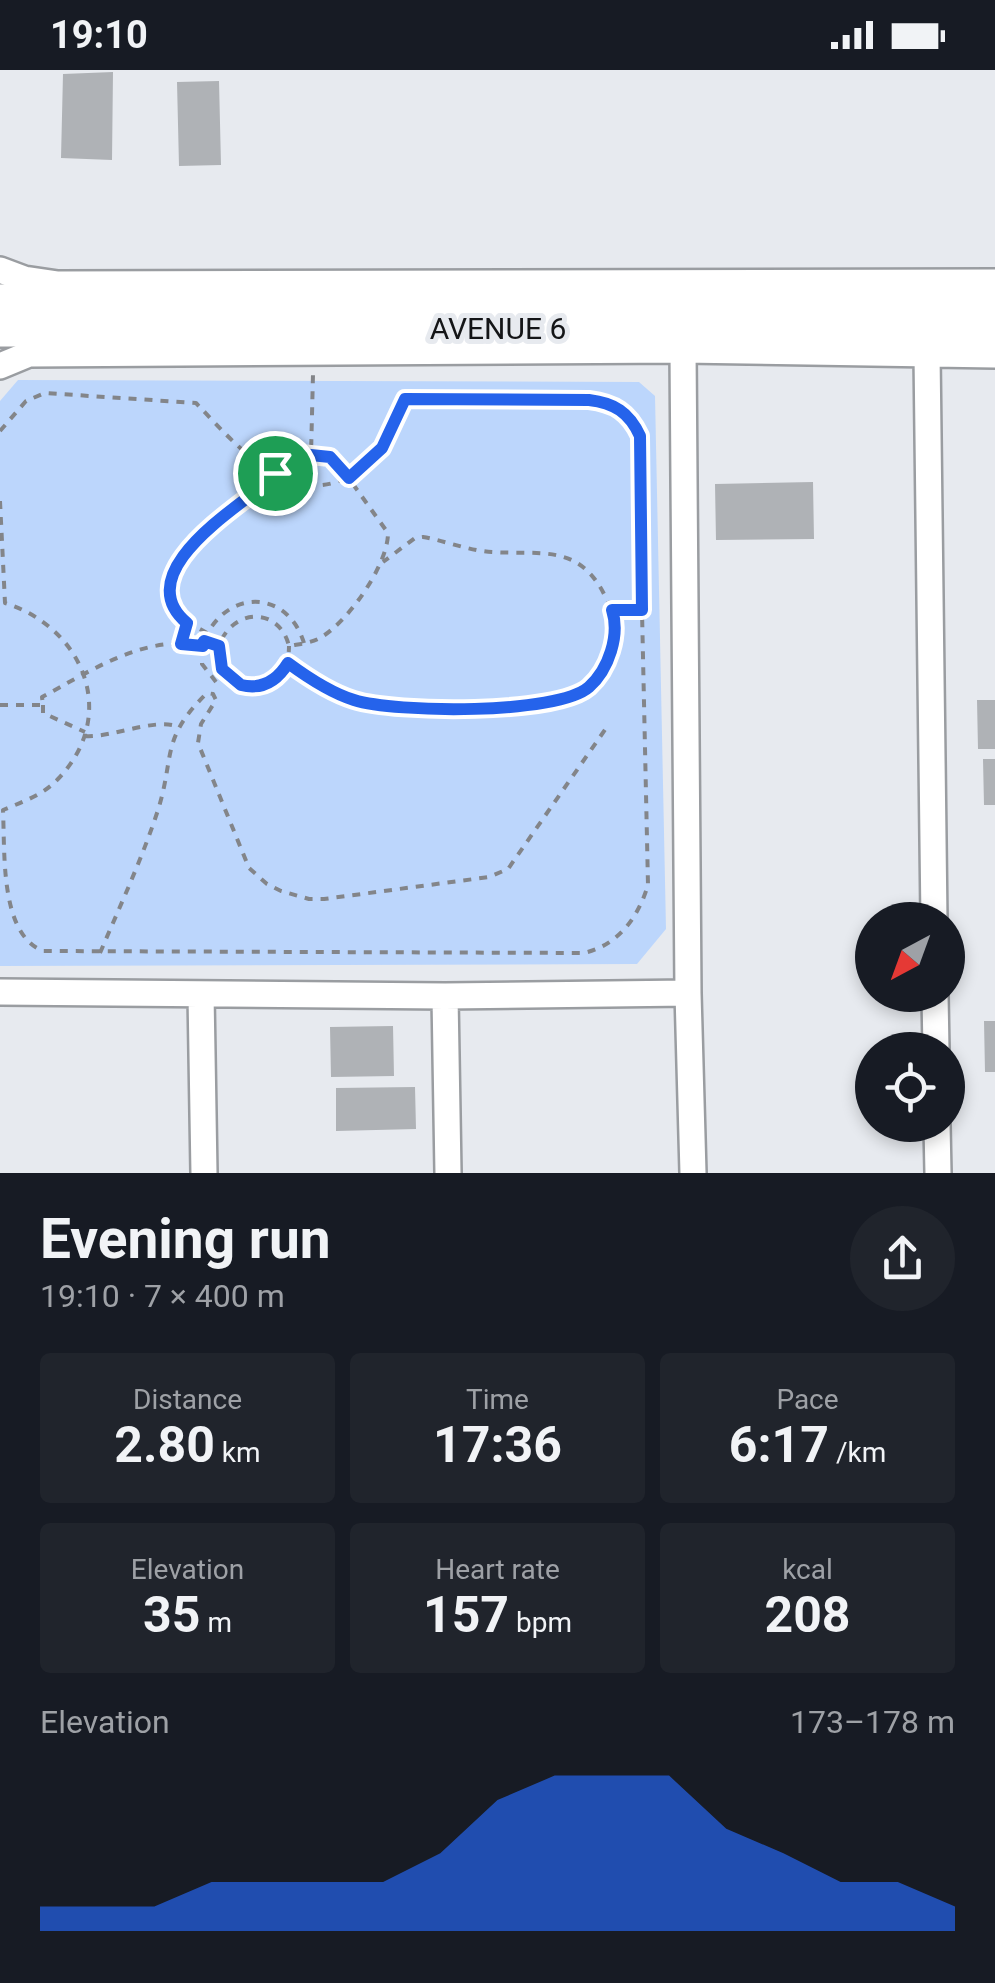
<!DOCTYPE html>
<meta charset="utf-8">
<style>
body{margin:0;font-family:Roboto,sans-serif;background:#20242c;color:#f1f3f6;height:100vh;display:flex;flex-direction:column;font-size:38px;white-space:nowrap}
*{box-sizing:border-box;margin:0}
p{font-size:32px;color:#9ea1a6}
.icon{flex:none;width:55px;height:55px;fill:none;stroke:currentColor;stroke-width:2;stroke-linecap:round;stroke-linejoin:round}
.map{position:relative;height:1103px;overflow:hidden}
.details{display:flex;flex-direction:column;background:#171b24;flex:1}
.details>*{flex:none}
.needle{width:65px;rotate:221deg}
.buttons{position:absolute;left:855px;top:832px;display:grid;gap:20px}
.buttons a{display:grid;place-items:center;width:110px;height:110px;border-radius:50%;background:#171b24;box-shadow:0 5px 15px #0003;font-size:50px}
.pin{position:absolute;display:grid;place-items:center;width:85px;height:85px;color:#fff;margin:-42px;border:5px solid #fff;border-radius:50%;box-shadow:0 2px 10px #0007}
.round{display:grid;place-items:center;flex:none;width:105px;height:105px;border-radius:52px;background:#20242c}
.headline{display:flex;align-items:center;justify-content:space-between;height:170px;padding:0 40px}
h1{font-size:55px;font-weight:700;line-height:75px}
.stats{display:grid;grid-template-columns:repeat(3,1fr);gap:15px;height:170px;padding:10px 40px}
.stats div{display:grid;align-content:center;border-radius:10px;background:#20242c;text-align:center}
.stats b{font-size:50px;font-weight:700}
.stats small{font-size:28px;font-weight:400}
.stats p{font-size:28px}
.chart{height:280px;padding:20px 40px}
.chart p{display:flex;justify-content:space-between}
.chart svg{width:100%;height:180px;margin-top:10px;fill:#2563eb;opacity:.7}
.status{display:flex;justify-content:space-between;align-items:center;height:70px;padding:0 50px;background:#171b24;direction:ltr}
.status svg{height:28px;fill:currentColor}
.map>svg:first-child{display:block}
</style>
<div class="status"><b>19:10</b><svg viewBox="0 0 49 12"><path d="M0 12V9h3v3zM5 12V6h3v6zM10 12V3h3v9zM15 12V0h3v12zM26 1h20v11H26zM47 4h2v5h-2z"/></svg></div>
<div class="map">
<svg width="995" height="1103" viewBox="0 0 995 1103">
<rect width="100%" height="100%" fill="#e7eaef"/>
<path fill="#bcd6fc" d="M18 310 639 312 655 326 666 859 637 894 0 896V331Z"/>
<path fill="#afb2b6" d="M113 2 112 90 61 88 63 4Z
M219 11 221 95 179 96 177 12Z
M813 412 814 469 716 470 715 414Z
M977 630H995V679H978Z
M983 689H995V735H984Z
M984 951H995V1002H985Z
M393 956 394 1006 331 1007 330 957Z
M415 1017 416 1059 336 1061V1018Z"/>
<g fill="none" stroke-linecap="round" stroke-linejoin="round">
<defs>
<path id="minor" d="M0 200 24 209 58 214 995 212
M683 280 688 923 693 1103
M927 284 934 850
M0 296 29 284 683 280 995 285
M0 922 445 926 688 923
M201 924 204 1103
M935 925 936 980
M445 926 448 1103
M937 1055 938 1103"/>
<path id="secondary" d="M0 232 995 234
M0 259H679L995 262"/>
</defs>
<use href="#minor" stroke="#9a9da1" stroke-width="30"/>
<use href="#secondary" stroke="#9a9da1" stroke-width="40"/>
<path stroke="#838589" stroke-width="4" stroke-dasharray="8 8" stroke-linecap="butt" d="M0 361 26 331 45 323 196 333C221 359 251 394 285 409 345 434 389 381 405 329L605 332 625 343 639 366 642 541 611 540
M0 431 5 533C84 558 120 646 57 710 43 725 22 732 3 740 5 785 0 864 43 881L584 883C618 875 638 848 648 815L642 541
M207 563 182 549 170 532C169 502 185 482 205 462L290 388 311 385 313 304
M304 573C287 518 225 519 204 571L219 576C232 538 279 536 289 576 299 574 311 573 320 568 348 552 388 495 388 463L335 389 311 385
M181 574 186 555
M202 577V594L216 612
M219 578C218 598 230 612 250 617 274 615 289 602 289 576
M287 593 353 630 371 633 471 640 577 623C599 612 609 589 614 566 617 553 612 540 606 528 580 473 542 485 492 482 470 481 446 471 423 467L415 468 383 492
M0 635H43L42 627C89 602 146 563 203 576
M43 635V643L85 662
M85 666C112 668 155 647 179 657
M100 883C120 836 142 789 158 740 175 686 160 669 207 623L213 624 216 630 201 654 198 673 249 798 267 814 281 821 309 829H324L489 807 508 799 609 654"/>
<use href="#minor" stroke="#fff" stroke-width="25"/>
<use href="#secondary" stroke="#fff" stroke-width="35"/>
</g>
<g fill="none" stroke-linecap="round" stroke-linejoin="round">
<defs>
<path id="route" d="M405 329 589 330C614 333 629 342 640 366L642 540H612C620 565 609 599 589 617 557 645 395 643 354 630 331 623 307 607 288 593 277 611 262 620 241 615L222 599 219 576 204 571 203 576 181 574 187 553C132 507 223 447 256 421 268 411 279 400 290 388L301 384 330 387 349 408 382 378Z"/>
</defs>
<use href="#route" stroke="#fff" stroke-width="20"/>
<use href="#route" stroke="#2563eb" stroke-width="12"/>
</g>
<g text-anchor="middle" stroke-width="10" stroke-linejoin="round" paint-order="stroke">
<g font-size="30" fill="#141517" stroke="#e7eaef">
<text x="498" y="269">AVENUE 6</text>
</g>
</g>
</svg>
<div class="buttons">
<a><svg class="needle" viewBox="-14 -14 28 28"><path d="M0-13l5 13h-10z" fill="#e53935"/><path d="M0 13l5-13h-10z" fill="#9ea1a6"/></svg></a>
<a><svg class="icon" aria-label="locate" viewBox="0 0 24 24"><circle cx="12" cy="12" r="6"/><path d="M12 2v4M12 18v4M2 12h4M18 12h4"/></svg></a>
</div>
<div class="pin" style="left:275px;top:403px;background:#1e9e55"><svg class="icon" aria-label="arrive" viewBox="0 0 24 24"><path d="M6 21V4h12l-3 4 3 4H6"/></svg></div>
</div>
<section class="details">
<div class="headline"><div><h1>Evening run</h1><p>19:10 · 7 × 400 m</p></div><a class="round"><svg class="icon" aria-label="share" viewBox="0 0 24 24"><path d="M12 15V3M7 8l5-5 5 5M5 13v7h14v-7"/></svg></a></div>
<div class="stats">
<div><p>Distance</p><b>2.80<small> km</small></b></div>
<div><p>Time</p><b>17:36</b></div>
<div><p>Pace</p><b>6:17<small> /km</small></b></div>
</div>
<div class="stats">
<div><p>Elevation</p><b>35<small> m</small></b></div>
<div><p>Heart rate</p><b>157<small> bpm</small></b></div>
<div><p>kcal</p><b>208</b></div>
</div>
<div class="chart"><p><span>Elevation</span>173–178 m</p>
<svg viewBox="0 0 160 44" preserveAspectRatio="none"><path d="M0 44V38L10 38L20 38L30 32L40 32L50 32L60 32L70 25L80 12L90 6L100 6L110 6L120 19L130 25L140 32L150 32L160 38V44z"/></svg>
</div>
</section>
